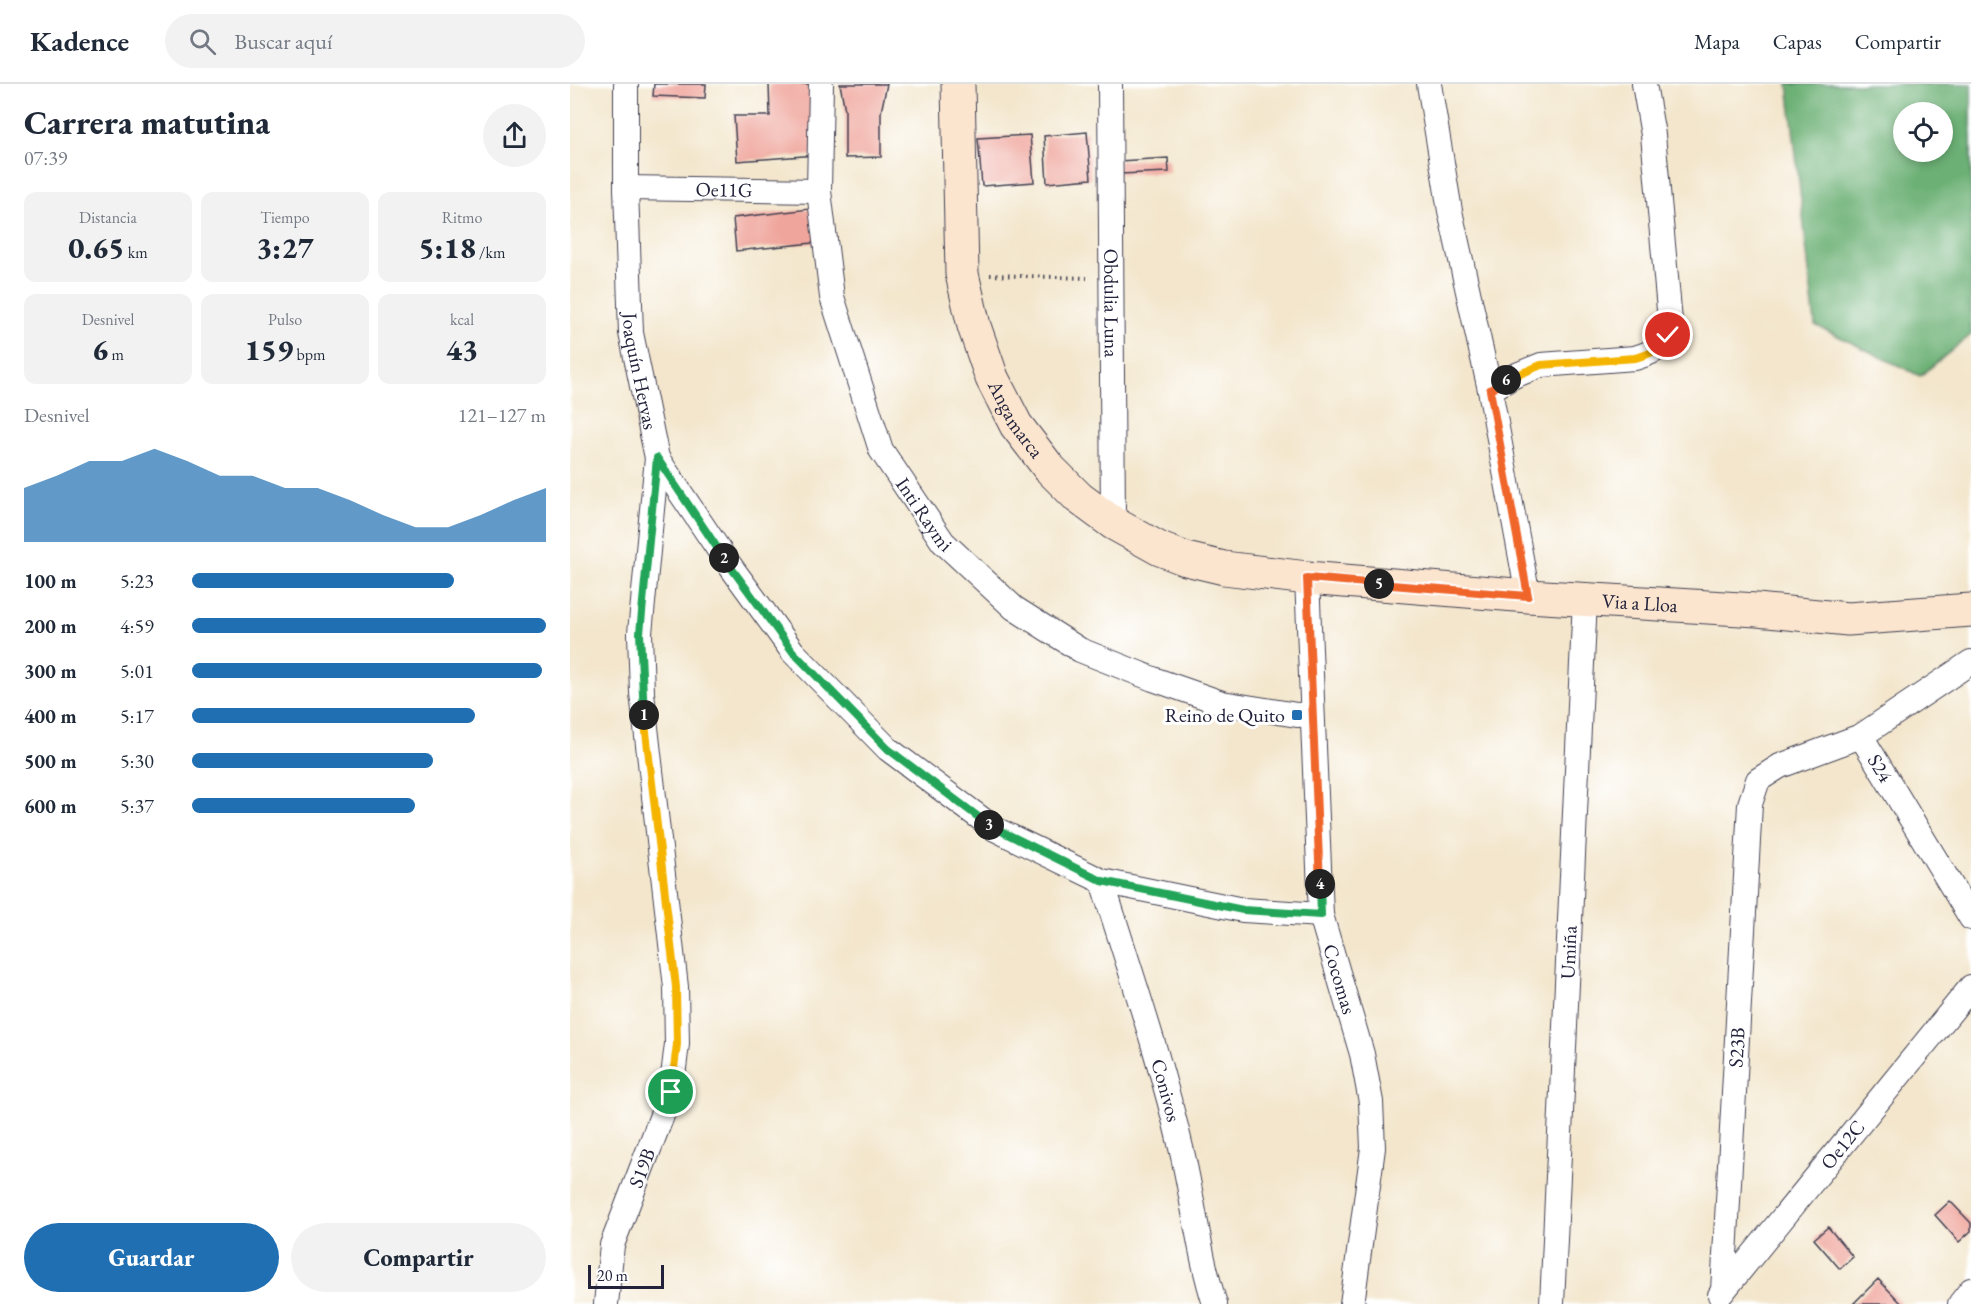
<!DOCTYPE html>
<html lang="es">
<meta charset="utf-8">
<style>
body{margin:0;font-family:"EB Garamond",serif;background:#f2f2f3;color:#1f2937;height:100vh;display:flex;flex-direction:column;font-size:22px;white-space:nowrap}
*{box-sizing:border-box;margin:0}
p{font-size:20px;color:#747a83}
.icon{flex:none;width:33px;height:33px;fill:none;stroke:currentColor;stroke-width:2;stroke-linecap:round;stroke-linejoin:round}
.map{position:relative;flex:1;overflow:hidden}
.drawer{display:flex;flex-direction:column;background:#fff;width:570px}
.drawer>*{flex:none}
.tools{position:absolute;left:1323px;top:18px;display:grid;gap:12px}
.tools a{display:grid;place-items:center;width:60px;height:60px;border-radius:50%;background:#fff;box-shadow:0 3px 9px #0003;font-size:30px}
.scale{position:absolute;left:18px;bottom:15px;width:76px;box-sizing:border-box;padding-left:6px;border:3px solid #22223b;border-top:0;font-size:16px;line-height:21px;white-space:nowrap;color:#22223b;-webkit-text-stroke:4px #fff;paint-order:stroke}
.pin{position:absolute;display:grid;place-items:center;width:51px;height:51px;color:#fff;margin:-26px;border:3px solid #fff;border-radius:50%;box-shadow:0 2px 6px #0007}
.km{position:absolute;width:30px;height:30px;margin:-15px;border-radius:50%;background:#222;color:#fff;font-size:16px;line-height:30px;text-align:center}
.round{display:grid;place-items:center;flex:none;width:63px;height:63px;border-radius:32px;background:#f2f2f3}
.head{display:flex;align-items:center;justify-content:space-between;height:102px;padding:0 24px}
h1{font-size:33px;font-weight:800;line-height:45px}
.figures{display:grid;grid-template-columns:repeat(3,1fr);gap:9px;height:102px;padding:6px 24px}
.figures div{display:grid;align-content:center;border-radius:12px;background:#f2f2f3;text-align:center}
.figures b{font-size:30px;font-weight:800}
.figures small{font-size:16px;font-weight:400}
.figures p{font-size:16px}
.chart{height:168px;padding:12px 24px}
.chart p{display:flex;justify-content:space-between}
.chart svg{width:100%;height:108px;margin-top:6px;fill:#1f6fb2;opacity:.7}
.action{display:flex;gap:12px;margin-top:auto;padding:12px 24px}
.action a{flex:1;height:69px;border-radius:36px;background:#1f6fb2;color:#fff;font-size:24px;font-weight:800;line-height:69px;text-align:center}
.action a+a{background:#f2f2f3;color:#1f2937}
ul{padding:0 24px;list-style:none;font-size:20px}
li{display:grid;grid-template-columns:96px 72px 1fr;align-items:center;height:45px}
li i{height:15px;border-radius:8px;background:#1f6fb2}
header{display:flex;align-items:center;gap:36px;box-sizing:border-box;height:84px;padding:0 30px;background:#fff;border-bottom:2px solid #e0e1e3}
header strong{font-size:28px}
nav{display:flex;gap:33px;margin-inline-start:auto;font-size:21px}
.search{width:420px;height:54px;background:#f2f2f3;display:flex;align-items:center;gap:15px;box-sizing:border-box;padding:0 21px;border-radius:33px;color:#747a83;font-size:22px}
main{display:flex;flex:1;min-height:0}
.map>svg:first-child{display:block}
</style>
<header>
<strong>Kadence</strong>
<div class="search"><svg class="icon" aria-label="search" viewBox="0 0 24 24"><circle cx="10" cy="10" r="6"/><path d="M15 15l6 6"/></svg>Buscar aquí</div>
<nav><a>Mapa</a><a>Capas</a><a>Compartir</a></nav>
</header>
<main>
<section class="drawer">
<div class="head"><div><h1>Carrera matutina</h1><p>07:39</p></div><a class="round"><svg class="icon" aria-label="share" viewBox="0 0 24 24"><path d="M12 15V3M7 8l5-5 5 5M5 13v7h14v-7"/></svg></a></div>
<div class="figures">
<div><p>Distancia</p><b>0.65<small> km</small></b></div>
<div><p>Tiempo</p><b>3:27</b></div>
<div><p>Ritmo</p><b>5:18<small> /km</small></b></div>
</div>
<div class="figures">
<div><p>Desnivel</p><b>6<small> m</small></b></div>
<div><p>Pulso</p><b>159<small> bpm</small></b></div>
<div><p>kcal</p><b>43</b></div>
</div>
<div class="chart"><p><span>Desnivel</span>121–127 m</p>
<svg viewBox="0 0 160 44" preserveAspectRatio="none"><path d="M0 44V22L10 17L20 11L30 11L40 6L50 11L60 17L70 17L80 22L90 22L100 27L110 33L120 38L130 38L140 33L150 27L160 22V44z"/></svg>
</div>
<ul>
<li><b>100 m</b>5:23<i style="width:74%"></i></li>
<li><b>200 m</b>4:59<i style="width:100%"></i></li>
<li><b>300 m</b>5:01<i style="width:99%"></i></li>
<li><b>400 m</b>5:17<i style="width:80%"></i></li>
<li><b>500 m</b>5:30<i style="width:68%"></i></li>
<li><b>600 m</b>5:37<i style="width:63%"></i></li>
</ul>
<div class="action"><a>Guardar</a><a>Compartir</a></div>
</section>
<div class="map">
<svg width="1401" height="1220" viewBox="0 0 1401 1220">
<rect width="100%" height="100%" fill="#fff"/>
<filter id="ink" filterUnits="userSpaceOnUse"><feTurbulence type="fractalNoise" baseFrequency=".0167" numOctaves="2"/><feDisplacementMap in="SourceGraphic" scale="12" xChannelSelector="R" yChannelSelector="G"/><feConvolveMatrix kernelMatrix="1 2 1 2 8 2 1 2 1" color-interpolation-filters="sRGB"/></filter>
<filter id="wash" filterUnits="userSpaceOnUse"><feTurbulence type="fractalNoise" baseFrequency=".008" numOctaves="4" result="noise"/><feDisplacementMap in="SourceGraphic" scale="24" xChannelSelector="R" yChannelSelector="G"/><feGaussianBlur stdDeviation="1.35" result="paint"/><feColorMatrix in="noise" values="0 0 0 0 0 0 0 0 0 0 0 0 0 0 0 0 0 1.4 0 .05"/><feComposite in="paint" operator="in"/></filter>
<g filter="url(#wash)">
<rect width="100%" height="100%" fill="#f3e6cc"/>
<path fill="#6cb075" stroke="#476958" stroke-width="1.5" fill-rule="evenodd" d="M1218 0H1401V251L1350 292 1245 241ZM1334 28H1372V68H1334Z"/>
<g id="blocks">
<path fill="#efa59b" d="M84 0H136L135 14 83 12Z
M199 0H245L246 71 167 77 164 32H200Z
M270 0H317L311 28V73L275 74V26Z
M517 48 521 95 477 99 474 52Z
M460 51 464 98 412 102 408 54Z
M598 74 599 88 549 90V77Z
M248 124 252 158 166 167 163 134Z
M1380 1117 1401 1139V1147L1389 1158 1365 1131Z
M1258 1143 1283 1173 1270 1185 1244 1155Z
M1308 1195 1332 1220H1283Z"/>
</g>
</g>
<g filter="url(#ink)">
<use href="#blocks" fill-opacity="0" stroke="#413f51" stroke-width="1.5"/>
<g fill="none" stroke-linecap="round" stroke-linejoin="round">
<defs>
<g id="street">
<path id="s1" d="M56 0V104L61 249 87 374 153 472 223 568 318 665 425 745 532 797 673 826 751 831"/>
<path id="s2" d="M251 0 249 107 262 213 311 366 373 458 444 524 510 566 583 595 652 619 727 631 742 630"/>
<path id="s3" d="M540 0 543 439"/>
<path d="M859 0 880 127 920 306 958 512"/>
<path id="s4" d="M56 104 249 107"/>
<path d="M920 306 944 292 971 281 1065 274C1088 267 1097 262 1100 237L1083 51 1074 0"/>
<path id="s5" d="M737 494 751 831 792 970 801 1018 803 1064 782 1220"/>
<path d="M1291 652 1401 578"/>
<path id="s6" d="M532 797C560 887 591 976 612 1068 624 1119 629 1171 645 1220"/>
<path id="s7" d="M1153 1207 1180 720 1188 696 1210 682 1291 652 1401 834"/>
<path id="s8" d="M1150 1211 1401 903"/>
<path id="s9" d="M36 1220 42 1161 101 1008 107 960 106 903 72 609 70 549 87 374"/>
<path id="s10" d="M982 1220 1015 515"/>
<path d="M1390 1220 1401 1206"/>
</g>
<g id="secondary">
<path id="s11" d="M388 0 392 190 404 242 422 294 446 341 479 384 509 414 543 439 590 465 616 475 654 484 737 494 958 512 1187 526 1278 535 1401 526"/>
</g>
</defs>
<use href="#street" stroke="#413f51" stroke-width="26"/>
<use href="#secondary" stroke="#413f51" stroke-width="35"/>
<path stroke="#413f51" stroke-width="4" stroke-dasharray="1.5 4.5" stroke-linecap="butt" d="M420 191 517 194"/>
<use href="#street" stroke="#fff" stroke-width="24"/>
<use href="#secondary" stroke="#fbe5cf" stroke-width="33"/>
</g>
</g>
<g fill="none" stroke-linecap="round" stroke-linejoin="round" filter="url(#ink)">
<defs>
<path id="split-1" d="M74 631 106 903 107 960 101 1008"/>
<path id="split-2" d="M74 631 70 549 87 374 154 474"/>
<path id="split-3" d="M154 474 223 568 318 665 419 741"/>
<path id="split-4" d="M419 741 532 797 673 826 751 831 750 800"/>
<path id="split-5" d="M750 800 737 494 809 500"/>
<path id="split-6" d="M809 500 958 512 920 306 936 296"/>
<path id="split-7" d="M936 296 971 281 1065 274C1081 270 1090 266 1098 251"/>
</defs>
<use href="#split-1" stroke="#fff" stroke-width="12"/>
<use href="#split-2" stroke="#fff" stroke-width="12"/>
<use href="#split-3" stroke="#fff" stroke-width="12"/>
<use href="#split-4" stroke="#fff" stroke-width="12"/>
<use href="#split-5" stroke="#fff" stroke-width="12"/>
<use href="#split-6" stroke="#fff" stroke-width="12"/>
<use href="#split-7" stroke="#fff" stroke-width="12"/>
<use href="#split-1" stroke="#f5b400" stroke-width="8"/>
<use href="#split-2" stroke="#22a559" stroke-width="8"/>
<use href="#split-3" stroke="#22a559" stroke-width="8"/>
<use href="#split-4" stroke="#22a559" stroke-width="8"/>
<use href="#split-5" stroke="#f0652b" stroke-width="8"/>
<use href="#split-6" stroke="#f0652b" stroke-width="8"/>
<use href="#split-7" stroke="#f5b400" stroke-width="8"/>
</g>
<rect fill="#1f6fb2" stroke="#fff" stroke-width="2" x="721" y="625" width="12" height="12" rx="3"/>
<g text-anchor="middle" stroke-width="6" stroke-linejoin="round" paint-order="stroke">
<g font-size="20" fill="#22223b" stroke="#fff">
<text dy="7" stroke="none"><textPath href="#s4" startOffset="98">Oe11G</textPath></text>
<text dy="7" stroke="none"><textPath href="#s3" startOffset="219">Obdulia Luna</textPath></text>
<text dy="7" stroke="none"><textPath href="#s1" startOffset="288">Joaquín Hervas</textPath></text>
<text dy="7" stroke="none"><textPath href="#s11" startOffset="346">Angamarca</textPath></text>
<text dy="7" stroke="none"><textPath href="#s2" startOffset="452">Inti Raymi</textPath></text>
<text dy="7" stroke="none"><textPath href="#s11" startOffset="1028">Via a Lloa</textPath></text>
<text dy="7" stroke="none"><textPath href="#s7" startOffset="663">S24</textPath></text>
<text dy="7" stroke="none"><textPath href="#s10" startOffset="352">Umiña</textPath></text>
<text dy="7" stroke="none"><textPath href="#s5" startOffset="404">Cocomas</textPath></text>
<text dy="7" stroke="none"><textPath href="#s7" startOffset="244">S23B</textPath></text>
<text dy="7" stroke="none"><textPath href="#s6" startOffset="219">Conivos</textPath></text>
<text dy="7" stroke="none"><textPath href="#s8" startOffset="194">Oe12C</textPath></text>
<text dy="7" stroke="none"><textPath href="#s9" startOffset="142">S19B</textPath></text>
</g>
<g font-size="20" fill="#22223b" stroke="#fff" text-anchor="end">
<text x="715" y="638">Reino de Quito</text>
</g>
</g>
</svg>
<div class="tools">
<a><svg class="icon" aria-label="locate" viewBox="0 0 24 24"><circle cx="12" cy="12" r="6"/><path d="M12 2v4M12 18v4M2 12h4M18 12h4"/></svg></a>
</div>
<div class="scale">20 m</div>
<div class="pin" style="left:101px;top:1008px;background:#1e9e55"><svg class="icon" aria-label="arrive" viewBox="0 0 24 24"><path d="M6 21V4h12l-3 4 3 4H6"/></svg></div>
<div class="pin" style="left:1098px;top:251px;background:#d93025"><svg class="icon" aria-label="check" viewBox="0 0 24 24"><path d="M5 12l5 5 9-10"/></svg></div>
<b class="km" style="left:74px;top:631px">1</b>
<b class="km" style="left:154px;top:474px">2</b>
<b class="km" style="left:419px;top:741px">3</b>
<b class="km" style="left:750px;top:800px">4</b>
<b class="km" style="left:809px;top:500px">5</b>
<b class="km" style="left:936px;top:296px">6</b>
</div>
</main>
